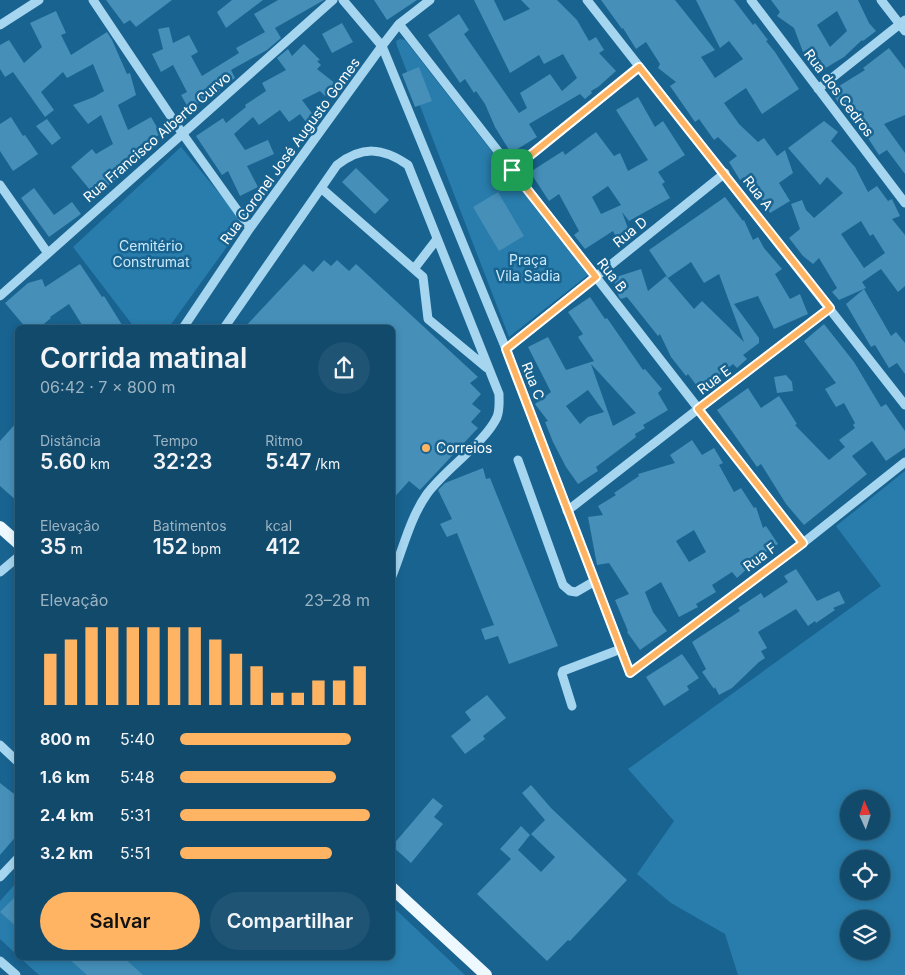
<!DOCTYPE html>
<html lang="pt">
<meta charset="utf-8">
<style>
body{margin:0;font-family:Inter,sans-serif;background:#1f5474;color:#f1f3f6;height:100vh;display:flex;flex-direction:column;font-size:19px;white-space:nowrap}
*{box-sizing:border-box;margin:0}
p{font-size:16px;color:#9cb3c2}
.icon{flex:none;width:28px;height:28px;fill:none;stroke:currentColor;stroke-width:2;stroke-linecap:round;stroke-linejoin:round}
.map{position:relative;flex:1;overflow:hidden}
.details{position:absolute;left:15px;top:325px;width:380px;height:635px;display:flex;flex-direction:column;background:#124a6c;border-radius:8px;box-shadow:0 2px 8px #0003,0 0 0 1px #31627f}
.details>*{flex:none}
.needle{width:32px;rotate:357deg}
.controls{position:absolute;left:840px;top:790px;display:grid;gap:10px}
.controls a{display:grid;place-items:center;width:50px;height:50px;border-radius:50%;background:#124a6c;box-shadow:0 2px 8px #0003,0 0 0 1px #31627f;font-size:25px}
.pin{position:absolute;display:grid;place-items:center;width:42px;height:42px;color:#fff;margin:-21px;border-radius:10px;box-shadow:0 2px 8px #0006}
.round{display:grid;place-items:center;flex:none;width:52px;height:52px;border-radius:26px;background:#1f5474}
.overview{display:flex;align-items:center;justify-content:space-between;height:85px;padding:0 25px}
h1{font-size:28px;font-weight:600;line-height:38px}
.metrics{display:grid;grid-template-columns:repeat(3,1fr);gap:8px;height:85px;padding:5px 25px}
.metrics div{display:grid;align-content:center}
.metrics b{font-size:21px;font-weight:600}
.metrics small{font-size:14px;font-weight:400}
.metrics p{font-size:14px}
.chart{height:140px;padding:10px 25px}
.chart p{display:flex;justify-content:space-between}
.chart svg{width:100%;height:90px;margin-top:5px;stroke:#ffb464;stroke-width:6}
.cta{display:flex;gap:10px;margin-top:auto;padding:10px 25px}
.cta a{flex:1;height:58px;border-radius:30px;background:#ffb464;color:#111;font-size:20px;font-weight:600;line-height:58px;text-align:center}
.cta a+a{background:#1f5474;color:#f1f3f6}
ul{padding:0 25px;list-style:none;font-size:16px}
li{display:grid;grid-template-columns:80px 60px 1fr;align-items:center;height:38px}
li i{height:12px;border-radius:6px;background:#ffb464}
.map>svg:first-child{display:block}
</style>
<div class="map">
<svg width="905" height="975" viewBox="0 0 905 975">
<rect width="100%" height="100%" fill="#186390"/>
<path fill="#287dac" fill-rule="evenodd" d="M400 39 405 40 588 275 509 337 397 46 396 41Z
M181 147 244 223 169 327H134L73 247Z
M905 471V975H738L725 934 671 903 637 874 674 821 628 769 881 586 836 526ZM849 799H881V831H849ZM849 859H881V891H849ZM849 919H881V951H849Z
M17 882V955L0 939V901Z
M393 907 465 975H39L20 958H392Z"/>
<path fill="#458fb9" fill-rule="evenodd" d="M106 0H172L136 27 130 20 124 24Z
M232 0H263L226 28 217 12Z
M278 0H324L275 28 281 38 267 50 231 70 235 78 219 89 220 92 218 94 202 101 189 109 181 95 187 92 173 65 161 72 152 54 163 49 158 29 169 27 173 43 189 35 198 52 191 56 202 76 239 53 236 48 265 32 254 14Z
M374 0H417L387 20Z
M474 0H494L504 21 530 9 521 0H557L577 20 589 41 596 37 604 50 599 53 616 71 598 87 591 91 592 93 585 99 580 94 529 124 537 137 511 153 495 127 485 104 476 91 474 93 465 79 460 83 428 35 459 14 469 30 464 34 519 113 527 108 520 93 550 74 562 91 577 78 563 54 544 64 539 55 510 73Z
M601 0H675L715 50 701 57 715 78 743 59 729 41 720 48 696 0H734L753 25 755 23 768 40 766 41 775 52 799 89 762 114 746 88 724 103 739 124 758 142 764 138 777 156 785 150 793 173 779 183 790 201 770 213 760 196 758 198 744 177 740 180 729 162 737 156 718 137 714 140 699 119 695 122 670 86 676 82 658 68 660 64 646 42 636 49 623 28 622 29Z
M771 0H858L869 23 876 31 863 41 862 40 844 57 824 69 810 48 803 52 794 28 777 16 780 12ZM837 11 847 31 830 47 817 25Z
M56 11 66 33 61 35 71 55 107 32 112 40 127 74 130 73 136 95 118 105 128 130 151 117 161 134 140 145 145 154 111 172 116 179 95 196 71 167 92 149 96 154 113 144 101 115 88 124 73 105 94 97 104 91 93 64 67 78 63 72 41 92 54 110 45 117 13 72 5 77 0 69V45L9 40 24 63 42 47 30 23Z
M342 23 353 42 332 53 322 34Z
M304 44 320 60 317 61 321 65 317 69 336 84 325 96 320 91 302 100 314 116 306 122 300 114 289 122 280 110 259 125 253 117 234 134 245 150 268 140 274 154 247 166 258 187 240 196 228 171 222 175 196 136 223 118 226 123 246 107 245 105 266 91 262 83 286 70 277 58 288 49 292 56Z
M889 48 905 69V115L884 124 905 153V174L887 150 879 155 868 138 874 134 861 117 854 119 847 104 841 107 831 91 865 70 863 68Z
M419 67 432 101 415 107 402 74Z
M638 97 655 127 663 121 685 155 658 172 665 182 662 184 670 198 629 221 622 212 629 231 616 237 613 231 585 249 574 235 579 231 559 194 549 201 530 172 563 151 565 155 596 132 614 156 620 153 628 171 648 160 616 110ZM608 186 621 205 601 214 592 197Z
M11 117 23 136 25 135 38 154 13 171 0 151V124Z
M47 119 61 138 52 145 36 126Z
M824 121 838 132 831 141 855 167 868 192 877 186 888 201 892 199 900 216 892 219 905 235V286L898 292 881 269 862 282 866 288 839 300 832 292 837 288 819 258 813 264 803 256 789 238 800 229 791 204 802 200 806 210 814 218 843 193 827 177 820 185 788 148ZM861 221 870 236 873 234 885 253 864 268 841 234Z
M356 168 389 200 375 214 342 182Z
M34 188 54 215 72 202 81 214 49 237 21 198Z
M498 192 524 236 499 251 473 207Z
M725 197 743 221 744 220 753 240 758 237 764 248 782 269 775 274 790 299 800 294 808 314 774 329 758 296 734 304 759 338V343L743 355 747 359 737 368 733 364 700 390 688 374 686 376 671 357 660 334 658 336 627 297 621 299 619 297 613 278 641 269 648 291 666 276 694 309 702 301 744 342 719 274 704 283 691 262 668 278 649 250Z
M324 260 331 266 337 260 349 271 356 264 478 377 470 383 481 394 472 404 481 411 471 422 478 428 420 490 409 481 392 500V328H244L304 264 313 272Z
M80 264 102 297 104 296 124 328H84L69 304 50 317 51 318 39 328H26L5 303 28 283 42 279 45 287Z
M864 289 891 336 896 332 905 343V374L897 363 889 368 875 345 871 347 846 304Z
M590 297 605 319 607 318 643 370 645 369 662 389 658 393 668 410 643 425 645 428 635 434 636 437 596 467 598 471 578 484 566 467 553 442 545 422 548 421 535 404 551 392 528 347 548 337 566 370 594 361 578 337 583 334 568 312ZM591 364 636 413 613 426ZM588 390 604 412 588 417 580 424 566 406Z
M824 324 854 362 881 407 886 404 905 431V448L886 461 872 441 852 456 867 474 804 525 786 504 761 464 757 467 717 410 748 388 761 408 779 396 797 424 795 425 829 460 845 447 839 440 855 428 853 425 855 423 844 403 836 407 825 389 836 383 804 341Z
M786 375 792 382 793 391 777 393 774 377Z
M18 421V502L0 486V441Z
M692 440 702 455 714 448 723 463 719 465 734 492 741 488 754 508 756 507 763 528 766 526 778 544 745 566 748 568 737 578 732 572 712 585 716 592 696 604 698 607 679 617 661 582 645 592 653 612 667 631 640 650 627 632 628 631 615 600 629 594 609 563 597 565 588 517 603 515 598 506 616 495 614 493 639 476 638 474 675 463 670 455ZM694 530 706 552 689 562 676 541Z
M483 468 486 479 490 478 558 646 509 664 498 636 485 640 481 629 494 625 457 533 447 537 440 524 452 519 438 490 445 483Z
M796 569 817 601 839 591 845 603 833 608 835 610 816 623 815 621 808 626 796 609 758 632 767 648 761 651 765 658 759 662 732 688 719 695 715 687 714 689 702 672 706 669 692 642 740 611 738 608 761 593 764 598 788 582 784 576Z
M682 654 699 678 687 686 689 690 664 706 646 677Z
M487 695 506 718 483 736 485 739 465 754 451 736 471 720 465 712Z
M0 783 18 797V834L0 855Z
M531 785 551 808 627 880 570 941 568 940 547 961 477 894 511 859 500 849 521 826 530 835 518 850 541 872 555 857 531 834 545 820 522 793Z
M433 798 443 806 434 817 443 824 411 863 392 846Z
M18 894V928L0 912Z
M68 958H124L143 975H87Z"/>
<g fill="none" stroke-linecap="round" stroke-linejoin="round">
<path stroke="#a5d5ef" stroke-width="9" d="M93 0 182 133 250 228
M343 0 382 46 506 349 630 673 803 543 905 462
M587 0 905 405
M751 0 905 203
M881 0 905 31
M399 24 803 543
M0 25 39 0
M818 89 905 20
M512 170 639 67
M0 185 47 252
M321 188 423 277 428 319 487 368
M414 269 437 239
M0 296 333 0
M183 328 250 228 382 46 399 24 430 0
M224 328 337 165C362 146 382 147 408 165L499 394C499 402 500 409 497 417 485 443 445 469 427 494 410 518 403 549 392 576
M506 349 725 173
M518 460 563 585 570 591 576 592 595 581
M567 511 698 409 830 308
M0 572 18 557
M572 706 562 674 563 671 621 649
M0 745 18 762
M0 877 18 858
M0 961 16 975"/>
<path stroke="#eef8ff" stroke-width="12" d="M0 527 18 543
M392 888 486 975"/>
</g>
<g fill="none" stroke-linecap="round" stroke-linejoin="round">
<defs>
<path id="route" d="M639 67 830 308 698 409 803 543 630 673 506 349 596 277 512 170Z"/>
</defs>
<use href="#route" stroke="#fff" stroke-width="10"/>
<use href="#route" stroke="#ffb464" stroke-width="6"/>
</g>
<circle fill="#ffb464" stroke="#186390" stroke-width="2" cx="426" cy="448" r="5"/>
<g text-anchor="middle" stroke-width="5" stroke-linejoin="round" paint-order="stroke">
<g font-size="14" fill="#fff" stroke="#186390">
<text transform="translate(839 93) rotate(53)" y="5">Rua dos Cedros</text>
<text transform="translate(157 137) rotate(-41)" y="5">Rua Francisco Alberto Curvo</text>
<text transform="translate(290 151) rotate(-54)" y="5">Rua Coronel José Augusto Gomes</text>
<text transform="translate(758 193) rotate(52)" y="5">Rua A</text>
<text transform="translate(630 232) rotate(-39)" y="5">Rua D</text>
<text transform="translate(612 275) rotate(52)" y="5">Rua B</text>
<text transform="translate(714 380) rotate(-37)" y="5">Rua E</text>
<text transform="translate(533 381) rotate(69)" y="5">Rua C</text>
<text transform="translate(760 557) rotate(-37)" y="5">Rua F</text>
</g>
<g font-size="14" fill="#cceafb" stroke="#186390">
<text x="151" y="251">Cemitério<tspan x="151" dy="16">Construmat</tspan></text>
<text x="528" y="265">Praça<tspan x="528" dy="16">Vila Sadia</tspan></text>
</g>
<g font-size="14" fill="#fff" stroke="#186390" text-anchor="start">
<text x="436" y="453">Correios</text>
</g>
</g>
</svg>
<div class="controls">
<a><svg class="needle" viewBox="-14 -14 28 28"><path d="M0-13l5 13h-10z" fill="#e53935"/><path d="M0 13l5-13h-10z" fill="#9cb3c2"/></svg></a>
<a><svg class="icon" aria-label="locate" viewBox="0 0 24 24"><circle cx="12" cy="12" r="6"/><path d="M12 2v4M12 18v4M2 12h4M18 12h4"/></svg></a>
<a><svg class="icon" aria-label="layers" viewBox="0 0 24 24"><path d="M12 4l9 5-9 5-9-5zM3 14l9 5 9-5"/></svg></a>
</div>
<div class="pin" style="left:512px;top:170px;background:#1e9e55"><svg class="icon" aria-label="arrive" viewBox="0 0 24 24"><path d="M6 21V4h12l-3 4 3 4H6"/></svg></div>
<section class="details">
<div class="overview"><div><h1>Corrida matinal</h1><p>06:42 · 7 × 800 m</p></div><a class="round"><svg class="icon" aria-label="share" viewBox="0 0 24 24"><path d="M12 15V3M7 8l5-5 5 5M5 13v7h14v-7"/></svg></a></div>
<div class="metrics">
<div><p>Distância</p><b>5.60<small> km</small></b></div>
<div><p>Tempo</p><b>32:23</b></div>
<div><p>Ritmo</p><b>5:47<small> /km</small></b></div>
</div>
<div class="metrics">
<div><p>Elevação</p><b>35<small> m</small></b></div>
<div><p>Batimentos</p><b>152<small> bpm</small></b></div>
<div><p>kcal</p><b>412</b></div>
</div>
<div class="chart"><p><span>Elevação</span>23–28 m</p>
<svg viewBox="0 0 160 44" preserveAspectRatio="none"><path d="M5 44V19M15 44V12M25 44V6M35 44V6M45 44V6M55 44V6M65 44V6M75 44V6M85 44V12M95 44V19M105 44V25M115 44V38M125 44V38M135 44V32M145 44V32M155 44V25"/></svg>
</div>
<ul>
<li><b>800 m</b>5:40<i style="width:90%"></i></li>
<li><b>1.6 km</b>5:48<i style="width:82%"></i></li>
<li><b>2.4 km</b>5:31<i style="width:100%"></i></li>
<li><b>3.2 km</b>5:51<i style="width:80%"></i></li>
</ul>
<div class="cta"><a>Salvar</a><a>Compartilhar</a></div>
</section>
</div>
